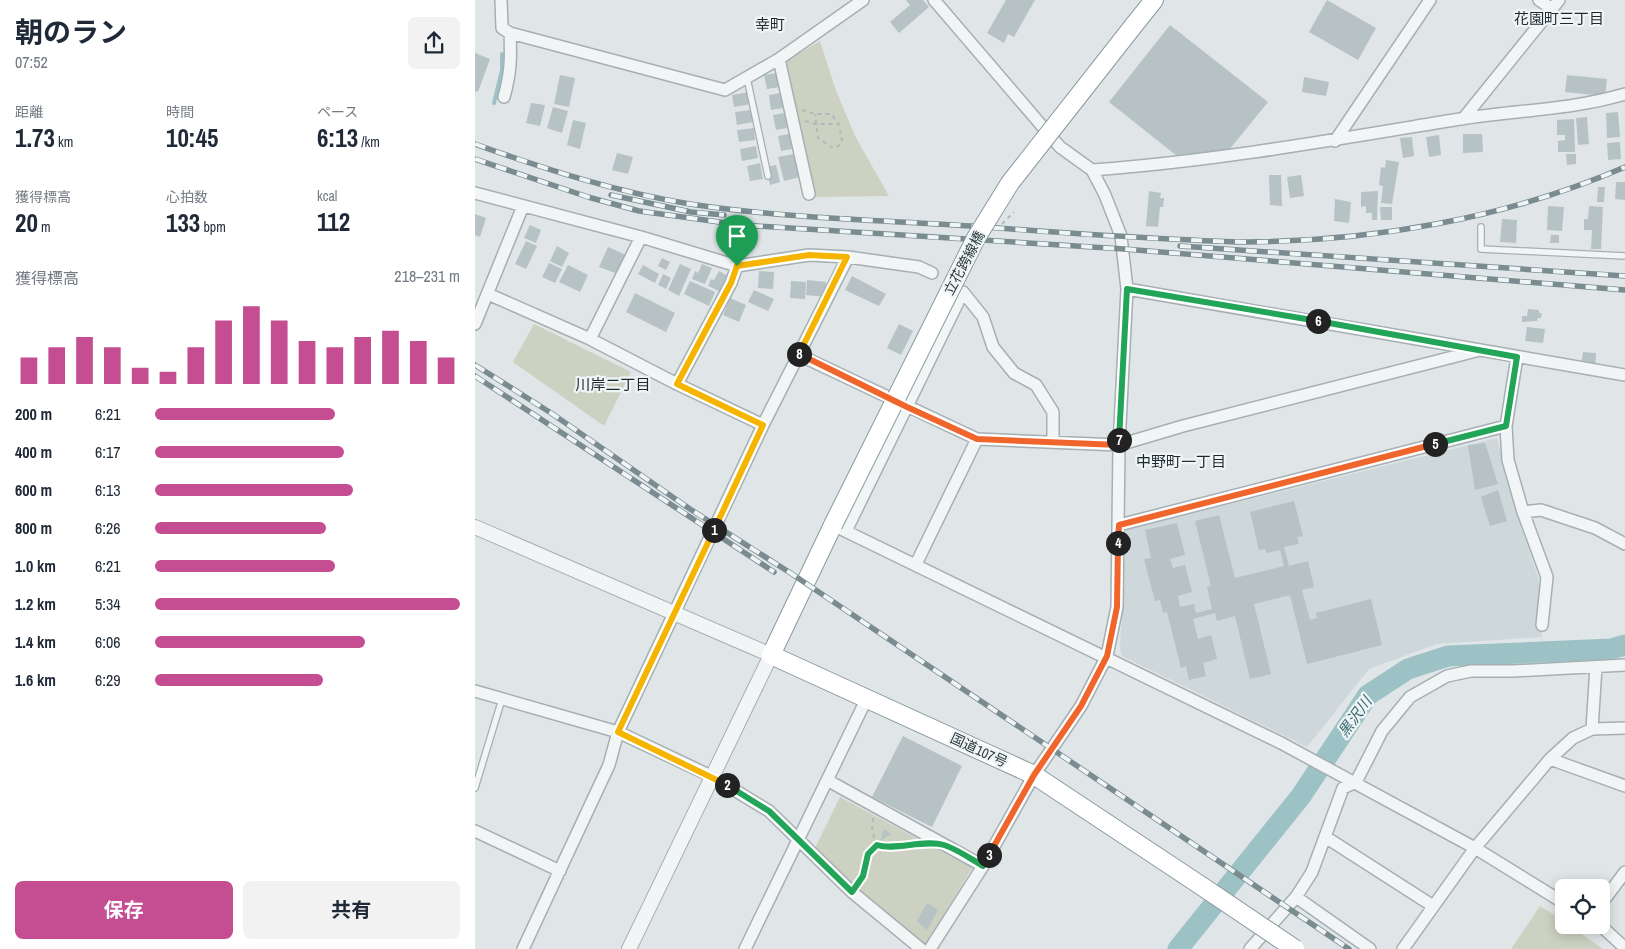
<!DOCTYPE html>
<html lang="ja">
<meta charset="utf-8">
<style>
body{margin:0;font-family:"Archivo Narrow","Noto Sans JP",sans-serif;background:#f2f2f3;color:#1f2937;height:100vh;display:flex;flex-direction:column;font-size:19px;white-space:nowrap}
*{box-sizing:border-box;margin:0}
p{font-size:16px;color:#747a83}
.icon{flex:none;width:28px;height:28px;fill:none;stroke:currentColor;stroke-width:2;stroke-linecap:round;stroke-linejoin:round}
.map{position:relative;flex:1;overflow:hidden}
.side{display:flex;flex-direction:column;background:#fff;width:475px}
.side>*{flex:none}
.tools{position:absolute;left:1080px;top:879px;display:grid;gap:10px}
.tools a{display:grid;place-items:center;width:55px;height:55px;border-radius:8px;background:#fff;box-shadow:0 2px 12px #0003;font-size:25px}
.pin{position:absolute;display:grid;place-items:center;width:42px;height:42px;color:#fff;margin:-51px -21px;border-radius:50% 50% 50% 0;rotate:-45deg;box-shadow:0 0 5px #0007}
.pin .icon{rotate:45deg}
.km{position:absolute;width:25px;height:25px;margin:-12px;border-radius:50%;background:#222;color:#fff;font-size:14px;line-height:25px;text-align:center}
.round{display:grid;place-items:center;flex:none;width:52px;height:52px;border-radius:8px;background:#f2f2f3}
.summary{display:flex;align-items:center;justify-content:space-between;height:85px;padding:0 15px}
h1{font-size:28px;font-weight:700;line-height:38px}
.figures{display:grid;grid-template-columns:repeat(3,1fr);gap:8px;height:85px;padding:5px 15px}
.figures div{display:grid;align-content:center}
.figures b{font-size:25px;font-weight:700}
.figures small{font-size:14px;font-weight:400}
.figures p{font-size:14px}
.chart{height:140px;padding:10px 15px}
.chart p{display:flex;justify-content:space-between}
.chart svg{width:100%;height:90px;margin-top:5px;stroke:#c54d92;stroke-width:6}
.cta{display:flex;gap:10px;margin-top:auto;padding:10px 15px}
.cta a{flex:1;height:58px;border-radius:8px;background:#c54d92;color:#fff;font-size:20px;font-weight:700;line-height:58px;text-align:center}
.cta a+a{background:#f2f2f3;color:#1f2937}
ul{padding:0 15px;list-style:none;font-size:16px}
li{display:grid;grid-template-columns:80px 60px 1fr;align-items:center;height:38px}
li i{height:12px;border-radius:6px;background:#c54d92}
main{display:flex;flex:1;min-height:0}
.map>svg:first-child{display:block}
</style>
<main>
<section class="side">
<div class="summary"><div><h1>朝のラン</h1><p>07:52</p></div><a class="round"><svg class="icon" aria-label="share" viewBox="0 0 24 24"><path d="M12 15V3M7 8l5-5 5 5M5 13v7h14v-7"/></svg></a></div>
<div class="figures">
<div><p>距離</p><b>1.73<small> km</small></b></div>
<div><p>時間</p><b>10:45</b></div>
<div><p>ペース</p><b>6:13<small> /km</small></b></div>
</div>
<div class="figures">
<div><p>獲得標高</p><b>20<small> m</small></b></div>
<div><p>心拍数</p><b>133<small> bpm</small></b></div>
<div><p>kcal</p><b>112</b></div>
</div>
<div class="chart"><p><span>獲得標高</span>218–231 m</p>
<svg viewBox="0 0 160 44" preserveAspectRatio="none"><path d="M5 44V31M15 44V26M25 44V21M35 44V26M45 44V36M55 44V38M65 44V26M75 44V13M85 44V6M95 44V13M105 44V23M115 44V26M125 44V21M135 44V18M145 44V23M155 44V31"/></svg>
</div>
<ul>
<li><b>200 m</b>6:21<i style="width:59%"></i></li>
<li><b>400 m</b>6:17<i style="width:62%"></i></li>
<li><b>600 m</b>6:13<i style="width:65%"></i></li>
<li><b>800 m</b>6:26<i style="width:56%"></i></li>
<li><b>1.0 km</b>6:21<i style="width:59%"></i></li>
<li><b>1.2 km</b>5:34<i style="width:100%"></i></li>
<li><b>1.4 km</b>6:06<i style="width:69%"></i></li>
<li><b>1.6 km</b>6:29<i style="width:55%"></i></li>
</ul>
<div class="cta"><a>保存</a><a>共有</a></div>
</section>
<div class="map">
<svg width="1150" height="949" viewBox="0 0 1150 949">
<rect width="100%" height="100%" fill="#e0e6e8"/>
<path fill="#ced7da" d="M1022 438 1046 527 1064 580 1067 637 962 644 894 669 832 747 647 656 645 648 651 530Z"/>
<path fill="#ccd1c1" d="M345 41 360 88 380 136 414 196 337 197 309 62Z
M59 324 156 372 129 426 38 362Z
M365 797 497 868 450 947 338 852Z
M1065 906 1089 921V925H1094L1128 949H1036Z"/>
<g fill="none" stroke-linecap="round" stroke-linejoin="round">
<path stroke="#9dc2c5" stroke-width="4" d="M19 103 27 70V54"/>
<path stroke="#9dc2c5" stroke-width="21" d="M703 949 826 796 893 695 933 669 973 656 1136 649 1150 645"/>
</g>
<path fill="#b7c2c4" d="M431 0H448L454 7 424 33 415 22 435 5Z
M531 0H560L539 37 533 34 529 43 512 33Z
M852 0 901 28 883 60 834 32Z
M695 25 793 102 754 150 702 156 634 102Z
M0 53 15 59 3 92 0 91Z
M302 73 305 87 292 89 289 75Z
M85 75 100 78 94 107 79 104Z
M1092 75 1132 79 1130 96 1090 92Z
M829 77 854 82 851 96 827 92Z
M274 92 276 104 259 107 257 95Z
M305 93 308 108 296 110 294 95Z
M56 103 70 105 65 126 51 123Z
M78 107 93 111 87 133 72 128Z
M276 110 278 122 262 125 260 112Z
M1143 112 1145 137 1132 138 1131 113Z
M310 113 312 128 301 130 298 115Z
M1112 117 1114 144 1103 145 1101 118Z
M1099 119 1100 152H1083V141L1090 140V135H1082V120Z
M98 120 111 123 105 149 92 145Z
M279 128 280 140 264 142 262 130Z
M314 134 317 149 306 151 303 136Z
M988 134H1007L1008 152 988 153Z
M964 135 966 155 954 157 951 137Z
M937 137 939 156 928 158 925 138Z
M1145 142 1146 159 1133 160 1132 143Z
M281 146 283 158 267 161 265 149Z
M142 153 158 157 153 174 137 170Z
M319 154 325 177 309 181 303 157Z
M1091 154H1101V164L1092 165Z
M911 160 924 162 917 204 906 203 908 186 904 185 906 167 910 168Z
M285 163 288 179 275 181 272 166Z
M301 165 305 182 295 185 291 167Z
M794 175H806L807 206 795 205Z
M826 175 829 196 815 198 812 177Z
M1141 182H1150V200L1140 199Z
M1123 187H1130L1129 202H1122Z
M674 191 686 193 685 198H689L688 207H685L683 227 671 226Z
M903 191 902 220H897V213H891V206L886 207V192Z
M860 199 876 202 874 223 859 221Z
M1073 206 1089 207 1087 231 1072 230Z
M1114 206 1128 207 1126 249H1116L1117 230H1109V219H1113Z
M905 207H917V220H906Z
M0 214 11 218 5 237 0 235Z
M1027 219 1042 220 1041 243 1025 242Z
M55 225 66 230 61 243 49 238Z
M1076 235H1084V243H1075Z
M51 241 62 246 51 269 40 264Z
M82 246 94 253 87 267 75 261Z
M133 247 151 255 143 274 124 267Z
M187 258 195 262 191 270 183 266Z
M74 263 87 269 80 283 67 277Z
M205 264 216 269 204 296 193 290Z
M227 264 237 268 230 284 217 279 220 271 223 273Z
M93 265 113 275 105 292 84 282Z
M168 265 184 274 180 283 163 274Z
M244 271 253 276 246 292 233 286 236 279 239 280Z
M284 271 299 272 298 289 283 288Z
M188 274 196 278 191 289 183 285Z
M377 276 411 294 404 306 370 290Z
M332 280 351 282 350 297 331 295Z
M215 281 240 292 234 306 209 294Z
M316 281 331 282 330 299 315 298Z
M279 290 299 299 293 311 273 302Z
M160 293 200 313 191 332 151 312Z
M255 298 271 305 264 322 248 315Z
M1053 309 1064 310V313H1067L1066 318H1063L1062 321 1047 322V316H1052Z
M424 324 438 331 426 355 412 348Z
M1052 327 1070 329 1068 343 1050 341Z
M1108 352 1121 353 1120 372 1105 371Z
M1010 443 1023 484 1000 490 993 445Z
M1023 490 1032 521 1015 526 1006 497Z
M819 501 828 536 822 537 824 544 809 547 814 566 833 561 839 587 827 590 835 620 842 618 841 613 896 599 907 645 832 664 815 595 779 604 796 674 775 679 760 616 742 621 740 613 718 619 723 639 736 635 742 659 728 663 731 676 714 680 711 666 706 668 692 612 688 613 685 600 680 601 669 559 676 558 670 530 702 523 710 555 695 559 698 568 710 565 717 592 703 596 705 607 719 604 721 613 737 609 732 587 736 586 720 521 744 515 760 578 809 566 805 550 791 553 790 549 784 550 775 512Z
M428 736 487 766 457 827 397 797Z
M409 829 416 834 405 841Z
M452 903 463 910 452 930 442 921Z"/>
<g fill="none" stroke-linecap="round" stroke-linejoin="round">
<defs>
<path id="service" d="M272 78 293 176
M1006 227V249L1150 256
M0 788 27 699"/>
<path id="minor" d="M26 0 27 28 35 33C36 58 36 72 29 97
M1064 0 1077 9
M35 33 250 90 304 59 388 0
M304 59 334 194
M988 119 1084 0
M860 141 955 0
M617 170C741 161 863 139 985 119 1041 110 1096 110 1150 94
M0 193 166 237 262 266 334 255 373 257 288 425 143 732 134 765 48 949
M373 257 444 267 457 273
M652 289 1150 375
M13 294 115 339 202 384 288 425
M0 324 48 206
M115 339 166 237
M324 355 502 439 644 445 708 426 1005 350
M1042 357 1031 426 1033 460 1048 512 1072 577 1067 625
M202 384 256 283 262 266
M1048 512 1066 510 1120 528 1150 544
M358 525 806 743 1000 848 1089 903
M644 525 1031 426
M371 531 488 292 508 317 518 347 539 373 561 385 578 412V442
M441 564 502 439
M0 691 143 732 238 777 294 811 377 892 446 949
M1117 729 1121 667
M1075 759 1150 786
M352 780 508 866
M0 831 85 871
M852 838 958 906
M821 897 895 949
M1126 904 1150 872
M1125 925 1150 948
M270 949 392 698
M455 949 508 866 559 775 606 706 632 656 642 607 644 445 652 289 646 236 630 195 617 170 585 147 459 0
M775 949 821 897 837 872 868 788 881 782 907 731 935 697 972 676 996 671H1038L1150 665
M928 949 1000 848 1075 759 1098 738 1117 729 1150 728"/>
<path id="tertiary" d="M0 527 296 655 154 949"/>
<path id="trunk" d="M659 25 679 0
M358 525 296 655 559 775 731 889"/>
</defs>
<use href="#service" stroke="#a6afb2" stroke-width="8"/>
<use href="#minor" stroke="#a6afb2" stroke-width="14"/>
<use href="#tertiary" stroke="#a6afb2" stroke-width="16"/>
<use href="#trunk" stroke="#889a9d" stroke-width="20"/>
<path stroke="#b2b9bb" stroke-width="2" stroke-dasharray="4 4" stroke-linecap="butt" d="M327 110 340 114H356L364 124 367 140 365 145 358 148 343 138 340 114
M330 121 340 124H364
M398 818 397 831 402 845 409 847 443 844
M384 882C394 867 387 859 402 845"/>
<use href="#service" stroke="#f2f5f6" stroke-width="5.5"/>
<use href="#minor" stroke="#f2f5f6" stroke-width="11"/>
<use href="#tertiary" stroke="#f2f5f6" stroke-width="14"/>
<use href="#trunk" stroke="#fff" stroke-width="18"/>
<defs>
<path id="rail" d="M0 144C70 169 141 192 215 204 307 218 403 220 496 226 562 231 629 236 695 239 721 240 746 242 772 242 900 241 1032 218 1150 167
M0 159 113 197 164 211 266 225 649 249 1150 290
M136 195 216 212 249 215
M705 246 1150 276
M0 365 76 413 215 509 317 574 874 949
M0 376 299 572"/>
</defs>
<use href="#rail" stroke="#7a8c90" stroke-width="5.5"/>
<use href="#rail" stroke="#eff4f5" stroke-width="4" stroke-dasharray="11" stroke-linecap="butt"/>
<defs>
<path id="trunk-bridge" d="M358 525 501 238 535 183 659 25
M731 889 820 949"/>
</defs>
<use href="#trunk-bridge" stroke="#889a9d" stroke-width="20" stroke-linecap="butt"/>
<path stroke="#b2b9bb" stroke-width="2" stroke-dasharray="4 4" stroke-linecap="butt" d="M527 224 539 212"/>
<use href="#trunk-bridge" stroke="#fff" stroke-width="18"/>
</g>
<g fill="none" stroke-linecap="round" stroke-linejoin="round">
<defs>
<path id="split-1" d="M239 530 288 425 202 384 256 283 262 266"/>
<path id="split-2" d="M239 530 143 732 252 785"/>
<path id="split-3" d="M252 785 294 811 377 892 388 876 393 854 402 845C420 851 449 839 469 845 482 849 496 859 508 866L514 855"/>
<path id="split-4" d="M514 855 559 775 606 706 632 656 642 607 643 543"/>
<path id="split-5" d="M643 543 644 525 960 444"/>
<path id="split-6" d="M843 321 1042 357 1031 426 960 444"/>
<path id="split-7" d="M644 440 652 289 843 321"/>
<path id="split-8" d="M324 354 432 407 502 439 644 445V440"/>
<path id="split-9" d="M262 266 334 255 372 257 324 354"/>
</defs>
<use href="#split-1" stroke="#fff" stroke-width="10"/>
<use href="#split-2" stroke="#fff" stroke-width="10"/>
<use href="#split-3" stroke="#fff" stroke-width="10"/>
<use href="#split-4" stroke="#fff" stroke-width="10"/>
<use href="#split-5" stroke="#fff" stroke-width="10"/>
<use href="#split-6" stroke="#fff" stroke-width="10"/>
<use href="#split-7" stroke="#fff" stroke-width="10"/>
<use href="#split-8" stroke="#fff" stroke-width="10"/>
<use href="#split-9" stroke="#fff" stroke-width="10"/>
<use href="#split-1" stroke="#f5b400" stroke-width="6"/>
<use href="#split-2" stroke="#f5b400" stroke-width="6"/>
<use href="#split-3" stroke="#22a559" stroke-width="6"/>
<use href="#split-4" stroke="#f0652b" stroke-width="6"/>
<use href="#split-5" stroke="#f0652b" stroke-width="6"/>
<use href="#split-6" stroke="#22a559" stroke-width="6"/>
<use href="#split-7" stroke="#22a559" stroke-width="6"/>
<use href="#split-8" stroke="#f0652b" stroke-width="6"/>
<use href="#split-9" stroke="#f5b400" stroke-width="6"/>
</g>
<g text-anchor="middle" stroke-width="4.5" stroke-linejoin="round" paint-order="stroke">
<g font-size="14" fill="#2a3a3e" stroke="#eff4f5">
<text transform="translate(489 263) rotate(-62)" y="5">立花跨線橋</text>
<text transform="translate(504 750) rotate(25)" y="5">国道107号</text>
</g>
<g font-size="15" fill="#1c2a2f" stroke="#eff4f5">
<text x="1084" y="24">花園町三丁目</text>
<text x="295" y="30">幸町</text>
<text x="138" y="390">川岸二丁目</text>
<text x="706" y="467">中野町一丁目</text>
</g>
<g font-size="15" font-style="italic" fill="#36686f" stroke="#eff4f5">
<text transform="translate(880 717) rotate(-54)" y="5">黒沢川</text>
</g>
</g>
</svg>
<div class="tools">
<a><svg class="icon" aria-label="locate" viewBox="0 0 24 24"><circle cx="12" cy="12" r="6"/><path d="M12 2v4M12 18v4M2 12h4M18 12h4"/></svg></a>
</div>
<div class="pin" style="left:262px;top:266px;background:#1e9e55"><svg class="icon" aria-label="arrive" viewBox="0 0 24 24"><path d="M6 21V4h12l-3 4 3 4H6"/></svg></div>
<b class="km" style="left:239px;top:530px">1</b>
<b class="km" style="left:252px;top:785px">2</b>
<b class="km" style="left:514px;top:855px">3</b>
<b class="km" style="left:643px;top:543px">4</b>
<b class="km" style="left:960px;top:444px">5</b>
<b class="km" style="left:843px;top:321px">6</b>
<b class="km" style="left:644px;top:440px">7</b>
<b class="km" style="left:324px;top:354px">8</b>
</div>
</main>
